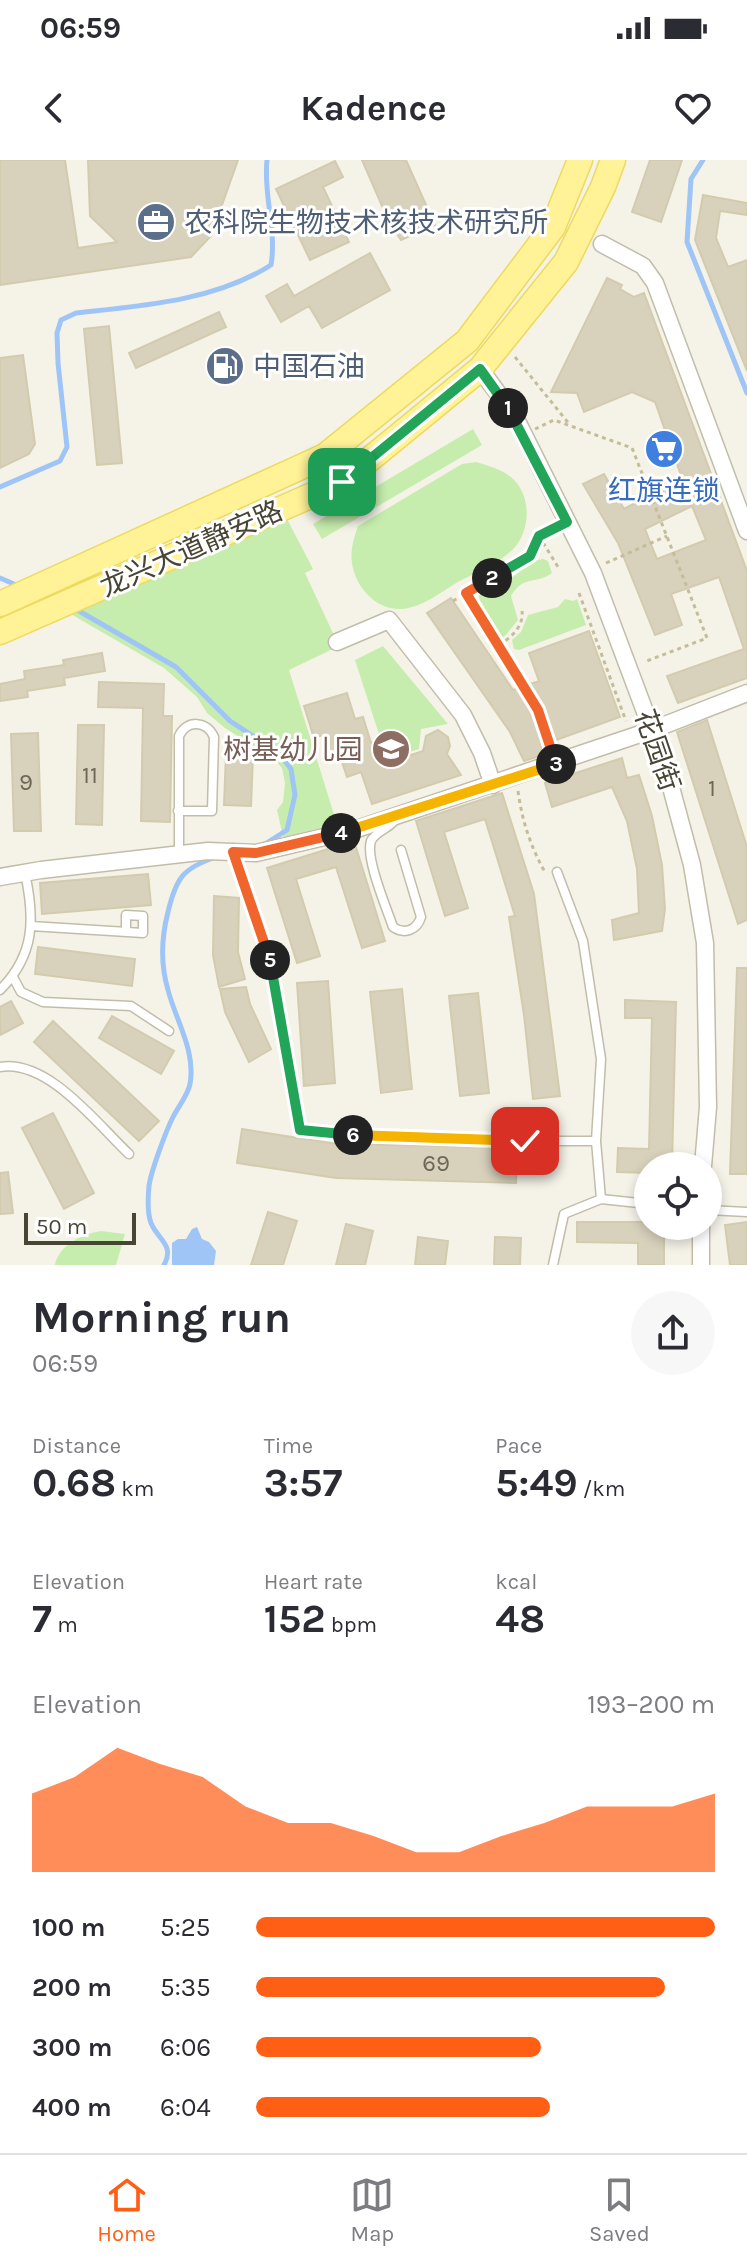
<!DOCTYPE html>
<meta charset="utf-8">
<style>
body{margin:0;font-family:Karla,"Noto Sans SC",sans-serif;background:#f7f7f7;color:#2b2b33;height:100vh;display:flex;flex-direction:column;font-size:30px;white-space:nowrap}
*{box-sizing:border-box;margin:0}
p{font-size:26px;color:#7c7c81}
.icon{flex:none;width:44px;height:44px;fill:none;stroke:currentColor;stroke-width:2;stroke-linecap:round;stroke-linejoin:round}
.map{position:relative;height:1105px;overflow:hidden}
.drawer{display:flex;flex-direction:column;background:#fff;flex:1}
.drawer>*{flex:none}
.fabs{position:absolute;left:634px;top:992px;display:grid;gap:16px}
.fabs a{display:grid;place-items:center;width:88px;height:88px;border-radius:50%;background:#fff;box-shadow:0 4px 12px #0003;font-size:40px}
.scale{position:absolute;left:24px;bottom:20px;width:112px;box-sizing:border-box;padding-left:8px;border:4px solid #494535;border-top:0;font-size:22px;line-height:28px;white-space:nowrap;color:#494535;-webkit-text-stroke:6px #fff;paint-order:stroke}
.pin{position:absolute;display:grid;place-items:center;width:68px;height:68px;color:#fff;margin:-34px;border-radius:16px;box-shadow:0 4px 12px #0006}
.km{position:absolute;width:40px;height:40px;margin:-20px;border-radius:50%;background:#222;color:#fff;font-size:22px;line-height:40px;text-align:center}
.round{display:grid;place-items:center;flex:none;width:84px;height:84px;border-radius:42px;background:#f7f7f7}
.summary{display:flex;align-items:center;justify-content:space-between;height:136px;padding:0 32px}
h1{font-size:44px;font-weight:700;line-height:60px}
.stats{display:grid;grid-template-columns:repeat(3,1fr);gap:12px;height:136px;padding:8px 32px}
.stats div{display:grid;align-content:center}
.stats b{font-size:40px;font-weight:700}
.stats small{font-size:22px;font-weight:400}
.stats p{font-size:22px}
.chart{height:224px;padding:16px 32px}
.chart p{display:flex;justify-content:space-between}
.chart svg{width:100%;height:144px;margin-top:8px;fill:#ff5e15;opacity:.7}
ul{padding:0 32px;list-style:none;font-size:26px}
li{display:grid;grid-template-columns:128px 96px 1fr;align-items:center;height:60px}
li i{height:20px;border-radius:10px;background:#ff5e15}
.status{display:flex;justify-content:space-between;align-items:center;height:56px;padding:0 40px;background:#fff;direction:ltr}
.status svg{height:22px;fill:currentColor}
header{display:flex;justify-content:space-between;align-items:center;height:104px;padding:0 32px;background:#fff;font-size:36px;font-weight:700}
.tab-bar{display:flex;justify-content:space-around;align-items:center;height:112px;border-top:2px solid #e1e1e2;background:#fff;font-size:22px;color:#7c7c81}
.tab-bar a{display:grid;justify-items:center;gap:4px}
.tab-bar .on{color:#ff5e15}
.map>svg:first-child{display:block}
</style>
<div class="status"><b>06:59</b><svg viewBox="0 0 49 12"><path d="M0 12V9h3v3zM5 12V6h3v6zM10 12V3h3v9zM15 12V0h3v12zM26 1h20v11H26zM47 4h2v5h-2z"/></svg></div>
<header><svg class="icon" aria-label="back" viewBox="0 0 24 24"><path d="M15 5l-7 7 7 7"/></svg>Kadence<svg class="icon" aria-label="heart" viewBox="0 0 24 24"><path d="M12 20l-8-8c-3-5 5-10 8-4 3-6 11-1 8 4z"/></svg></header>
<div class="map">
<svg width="747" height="1105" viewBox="0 0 747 1105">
<rect width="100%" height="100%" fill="#f5f3e8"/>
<path fill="#c6edad" d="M473 269 482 285 322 379 313 364Z
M476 302C490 306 504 310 514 320 533 339 530 375 510 392 495 405 473 414 456 423 440 433 421 448 401 449 375 450 355 426 352 403 350 390 354 378 358 366L462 304Z
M286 357 313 409 305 413 339 486 289 510 337 664 283 677 277 650 283 642 285 623 282 608 273 598 225 568 207 553 197 537 164 508 69 453Z
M543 399 548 401 552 413C536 425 524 414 511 436L518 460 506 475 501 478 480 450 479 431C489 425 499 423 509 419 522 413 526 401 543 399Z
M565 439 573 441 577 439 586 465 519 490 514 489 512 480 521 472 528 455 558 447Z
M383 486 448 564 421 569 419 589 387 599 355 500Z
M101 1071 125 1074 116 1105H55C59 1085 82 1074 101 1071Z"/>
<path fill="#9fc5f7" d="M197 1067 202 1079 209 1082 216 1091 214 1105H172V1083L178 1079H186L192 1069Z"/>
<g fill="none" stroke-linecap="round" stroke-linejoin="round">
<path stroke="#9fc5f7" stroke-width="5" d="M703 0 691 19 687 82 747 233
M0 327 60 301 67 287 58 203 57 173 61 160 76 153C141 146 215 141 271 105 277 70 263 35 267 0
M0 418 14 424
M46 437 48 438
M79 451 176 507 230 561 279 593 291 609 295 635 287 670 265 684
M164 1105C175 1085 158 1080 151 1063 147 1053 148 1037 149 1026 151 1011 166 971 173 957 178 947 188 935 190 924 196 891 176 861 168 830 160 803 161 779 168 752 176 718 183 708 216 697"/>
</g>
<path fill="#d8d1bc" stroke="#d3cbae" stroke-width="2" fill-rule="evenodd" d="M0 0H65L78 88 117 82 90 56 88 0H238L211 76 191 97 0 125Z
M362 0H406L435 65 401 80 389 62Z
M650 0H682L661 62 632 52Z
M335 1 343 17 323 27 349 82 310 100 276 29Z
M703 35 747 43V55L720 51 716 78 728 107 747 100V211L695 80Z
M370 93 390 130 322 168 309 146 281 162 266 136 287 124 294 136Z
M607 118 622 125 620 129 634 137 644 133 747 411V518L678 543 667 516 744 489 719 417 671 434 682 465 655 475 618 383 583 324 604 314 624 349 682 318 655 242 632 232 584 252 577 233 551 232ZM692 346 706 380 657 399 645 369Z
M219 152 226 167 136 208 129 193Z
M109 166 122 303 97 305 84 169Z
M23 195 35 284 29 294 0 308V198Z
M451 438 513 530 539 521 529 493 589 471 620 557 545 584 549 593 524 601 510 572 427 453Z
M102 493 105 511 64 518 65 525 27 531 28 537 0 541V524L25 519 24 511 64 505 63 500Z
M99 522 164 524 163 556H172L170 662 141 661 143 548 98 547Z
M347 533 355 559 363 557 371 583 377 581 384 604 423 591 426 576 438 570 448 577 450 586 447 594 461 615 372 644 361 612 347 617 339 593 329 596 323 575 314 578 304 546Z
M707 560 747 687V760L738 764 677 572Z
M78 565H104L102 665 76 664Z
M38 573 41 671H14L11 574Z
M226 594 253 595 251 646 224 645Z
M622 598 627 618 639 615 652 656 662 705 665 749 662 771 614 780 612 760 639 753 637 709 627 661 612 627 552 647 545 623Z
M502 633 534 734 560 936 533 939 524 855 509 757 515 756 485 659 444 672 468 748 445 756 416 661Z
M354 681 385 781 362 788 336 707 296 719 320 796 297 803 267 708Z
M148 714 151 745 42 754 40 723Z
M214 736 239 738 238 792 245 819 219 827 213 795Z
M38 787 135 799 132 826 35 814Z
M737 808H747V1014H730Z
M328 821 335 923 304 926 297 823Z
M246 827 250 844 271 889 249 902 225 852 220 829Z
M402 829 412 929 381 933 370 832Z
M478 833 489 933 460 936 449 836Z
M625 840 676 842 672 1006H648V1013L617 1012 618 988 649 989 652 858H625Z
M11 841 23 863 0 875V847Z
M112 856 174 891 161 914 99 878Z
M53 861 159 961 139 981 34 882Z
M53 953 94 1033 64 1049 22 968Z
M242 969 356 987V984L517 988 516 1023 336 1018 237 1003Z
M8 1012 13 1053 0 1054V1013Z
M268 1052 297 1061 283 1105H251Z
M577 1062H648V1066H664V1105H638V1083L577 1082Z
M747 1062V1105H730L725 1065Z
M346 1064 373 1071 365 1105H336Z
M418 1077 448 1081 445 1105H415Z
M495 1077 521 1078 520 1105H494Z"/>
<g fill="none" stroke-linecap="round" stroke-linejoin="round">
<defs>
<path id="lane" d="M178 651H212L214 577C207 561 187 559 179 576V694
M394 661C389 668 374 673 371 681 365 698 387 749 393 767 405 775 417 770 421 757L401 690
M233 693 271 804 300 970C398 980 497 981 596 981
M557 712 583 781 601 899 596 981 601 1039
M31 766 143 773V756L126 755V772
M13 817 21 832 43 842 131 846 169 871
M0 830C35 795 35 759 25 713
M0 907C48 899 97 964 129 994
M708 1050 747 1052
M553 1105 564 1054 601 1039 648 1044"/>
<path id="street" d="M602 84 643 106 655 123 747 371
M480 209 514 255 593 413 665 605 692 705 705 783 708 947 703 1006
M337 482 389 460 463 555 482 593 493 625
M0 717 41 710 208 691 256 693 354 670 652 570 747 533
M701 1066V1105"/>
<path id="primary" d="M0 444 325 296 467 181 553 67 580 0
M0 472 342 322 480 209 566 102 603 27 613 0"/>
</defs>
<use href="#lane" stroke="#c2bda9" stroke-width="11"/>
<use href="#street" stroke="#c2bda9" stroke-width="19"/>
<use href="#primary" stroke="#eeda5c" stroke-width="27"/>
<path stroke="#c5bc99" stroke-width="3" stroke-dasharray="4 4" stroke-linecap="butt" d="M515 197 570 265
M535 269 554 260 632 288 707 478 644 502
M539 376 558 407
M606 403 667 376
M466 433 538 550 552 587
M579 433 626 561
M453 441 530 396 539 376 553 369
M499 485C511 478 524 466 522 451
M518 631C522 661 531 688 546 714"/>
<use href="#lane" stroke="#fff" stroke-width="8"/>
<use href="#street" stroke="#fff" stroke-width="16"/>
<use href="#primary" stroke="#fff297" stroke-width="24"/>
</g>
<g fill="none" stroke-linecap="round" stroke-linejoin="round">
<defs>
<path id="split-1" d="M342 322 480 209 508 248"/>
<path id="split-2" d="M492 418 530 396 539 376 567 362 508 248"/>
<path id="split-3" d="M492 418 466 433 538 550 556 604"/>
<path id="split-4" d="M341 673 556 604"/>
<path id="split-5" d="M270 800 233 692 256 693 341 673"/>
<path id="split-6" d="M270 800 300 970 353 975"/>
<path id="split-7" d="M353 975 525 981"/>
</defs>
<use href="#split-1" stroke="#fff" stroke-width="16"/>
<use href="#split-2" stroke="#fff" stroke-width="16"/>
<use href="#split-3" stroke="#fff" stroke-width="16"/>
<use href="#split-4" stroke="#fff" stroke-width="16"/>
<use href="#split-5" stroke="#fff" stroke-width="16"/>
<use href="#split-6" stroke="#fff" stroke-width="16"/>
<use href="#split-7" stroke="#fff" stroke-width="16"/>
<use href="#split-1" stroke="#22a559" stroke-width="10"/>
<use href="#split-2" stroke="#22a559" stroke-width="10"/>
<use href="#split-3" stroke="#f0652b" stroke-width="10"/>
<use href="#split-4" stroke="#f5b400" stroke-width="10"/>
<use href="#split-5" stroke="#f0652b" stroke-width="10"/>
<use href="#split-6" stroke="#22a559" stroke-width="10"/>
<use href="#split-7" stroke="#f5b400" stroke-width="10"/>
</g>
<defs>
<symbol id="office-disc" viewBox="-11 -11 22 22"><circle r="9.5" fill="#5c6f8a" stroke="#fff"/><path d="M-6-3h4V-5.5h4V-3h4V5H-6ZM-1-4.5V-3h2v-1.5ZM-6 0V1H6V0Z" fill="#fff"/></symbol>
<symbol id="fuel-disc" viewBox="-11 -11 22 22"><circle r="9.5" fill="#5c6f8a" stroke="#fff"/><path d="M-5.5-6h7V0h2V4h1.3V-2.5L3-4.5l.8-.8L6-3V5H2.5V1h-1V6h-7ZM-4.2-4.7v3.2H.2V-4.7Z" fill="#fff"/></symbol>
<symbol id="supermarket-disc" viewBox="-11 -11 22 22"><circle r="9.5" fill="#3f7fe0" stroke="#fff"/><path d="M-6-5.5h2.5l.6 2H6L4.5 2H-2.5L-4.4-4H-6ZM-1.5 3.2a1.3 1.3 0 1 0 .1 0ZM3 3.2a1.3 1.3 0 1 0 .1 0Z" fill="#fff"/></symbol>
<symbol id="school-disc" viewBox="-11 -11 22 22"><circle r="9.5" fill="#8d6e63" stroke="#fff"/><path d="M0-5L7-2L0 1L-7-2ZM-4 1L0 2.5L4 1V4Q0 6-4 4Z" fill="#fff"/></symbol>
</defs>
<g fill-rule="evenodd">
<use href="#office-disc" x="134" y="40" width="44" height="44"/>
<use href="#fuel-disc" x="203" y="184" width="44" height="44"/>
<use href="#supermarket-disc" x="642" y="267" width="44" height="44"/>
<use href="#school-disc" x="369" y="567" width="44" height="44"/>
</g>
<g text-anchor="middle" stroke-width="6" stroke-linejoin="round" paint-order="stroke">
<g font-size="24" fill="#6d6857">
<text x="90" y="623">11</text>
<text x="26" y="630">9</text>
<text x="712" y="636">1</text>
<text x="436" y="1011">69</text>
</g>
<g font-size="28" fill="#4e5e75" stroke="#fff" text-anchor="start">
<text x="184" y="72">农科院生物技术核技术研究所</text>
<text x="253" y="216">中国石油</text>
</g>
<g font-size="28" fill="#366cbe" stroke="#fff">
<text x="664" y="340">红旗连锁</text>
</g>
<g font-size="28" fill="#494535" stroke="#fff">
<text transform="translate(191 388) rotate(-24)" y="10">龙兴大道静安路</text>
<text transform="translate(658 590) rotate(71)" y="10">花园街</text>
</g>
<g font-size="28" fill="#785e54" stroke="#fff" text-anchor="end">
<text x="363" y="599">树基幼儿园</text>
</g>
</g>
</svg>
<div class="fabs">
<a><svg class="icon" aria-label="locate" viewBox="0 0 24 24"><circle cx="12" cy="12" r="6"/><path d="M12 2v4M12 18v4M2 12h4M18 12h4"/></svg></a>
</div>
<div class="scale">50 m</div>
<div class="pin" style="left:342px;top:322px;background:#1e9e55"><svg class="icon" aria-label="arrive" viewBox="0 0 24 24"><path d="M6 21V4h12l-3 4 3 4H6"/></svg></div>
<div class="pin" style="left:525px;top:981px;background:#d93025"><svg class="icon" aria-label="check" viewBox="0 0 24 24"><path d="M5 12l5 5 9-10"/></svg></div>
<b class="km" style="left:508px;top:248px">1</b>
<b class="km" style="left:492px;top:418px">2</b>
<b class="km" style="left:556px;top:604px">3</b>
<b class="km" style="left:341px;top:673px">4</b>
<b class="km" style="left:270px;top:800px">5</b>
<b class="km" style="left:353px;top:975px">6</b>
</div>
<section class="drawer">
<div class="summary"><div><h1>Morning run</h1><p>06:59</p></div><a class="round"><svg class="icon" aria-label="share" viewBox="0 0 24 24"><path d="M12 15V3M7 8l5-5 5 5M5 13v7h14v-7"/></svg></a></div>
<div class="stats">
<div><p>Distance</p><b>0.68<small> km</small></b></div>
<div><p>Time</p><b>3:57</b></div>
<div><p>Pace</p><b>5:49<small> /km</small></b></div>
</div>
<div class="stats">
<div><p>Elevation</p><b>7<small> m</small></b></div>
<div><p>Heart rate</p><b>152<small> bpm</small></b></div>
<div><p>kcal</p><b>48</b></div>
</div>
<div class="chart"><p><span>Elevation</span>193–200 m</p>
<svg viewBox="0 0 160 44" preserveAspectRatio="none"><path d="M0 44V20L10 15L20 6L30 11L40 15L50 24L60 29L70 29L80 33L90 38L100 38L110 33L120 29L130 24L140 24L150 24L160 20V44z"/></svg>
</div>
<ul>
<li><b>100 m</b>5:25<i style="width:100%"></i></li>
<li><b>200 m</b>5:35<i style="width:89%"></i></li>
<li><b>300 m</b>6:06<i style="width:62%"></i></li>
<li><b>400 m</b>6:04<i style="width:64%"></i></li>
</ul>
</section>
<nav class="tab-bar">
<a class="on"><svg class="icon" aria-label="home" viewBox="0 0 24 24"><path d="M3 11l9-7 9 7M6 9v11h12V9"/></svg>Home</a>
<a><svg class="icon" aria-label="map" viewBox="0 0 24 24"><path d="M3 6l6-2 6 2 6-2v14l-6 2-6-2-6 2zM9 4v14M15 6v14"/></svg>Map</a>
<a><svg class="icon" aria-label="saved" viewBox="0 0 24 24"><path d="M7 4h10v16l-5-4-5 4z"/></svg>Saved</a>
</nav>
